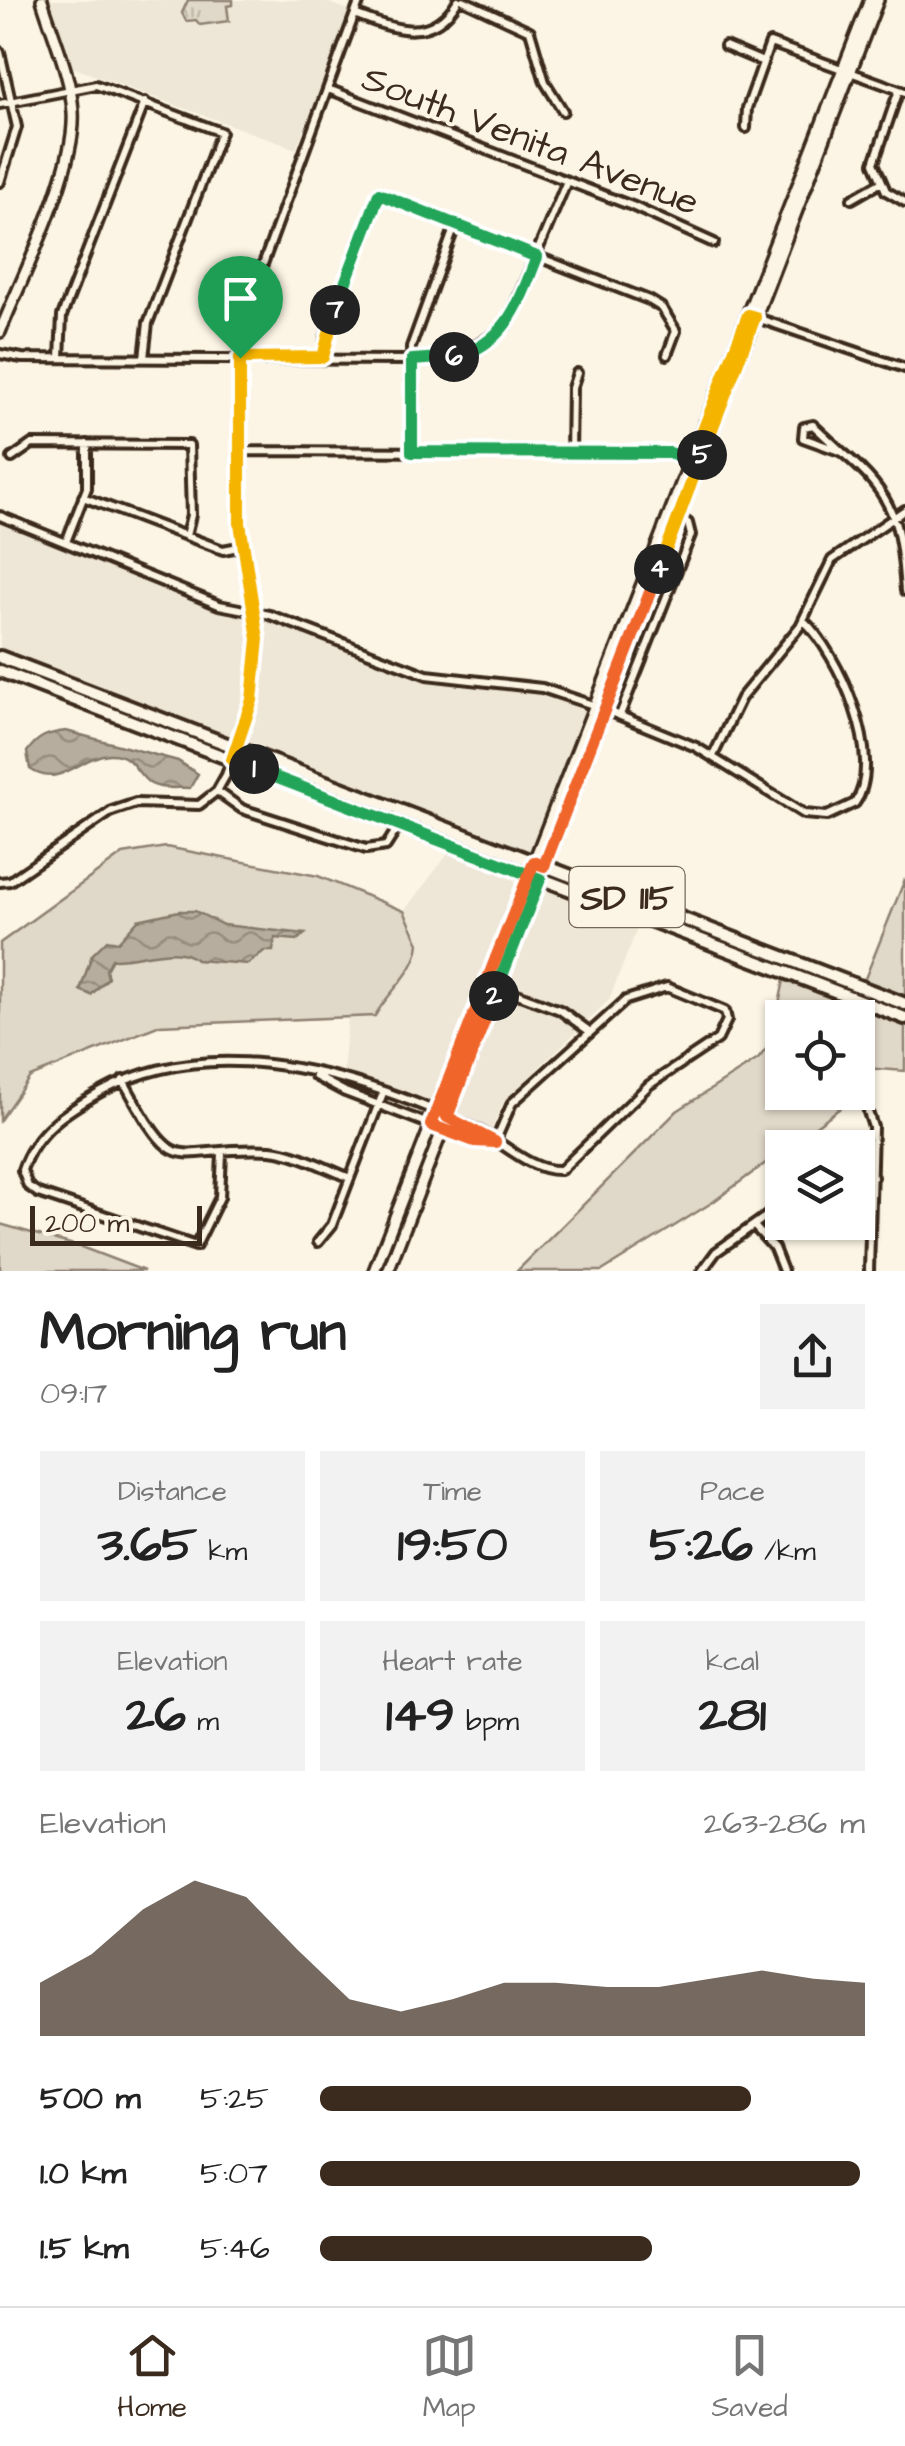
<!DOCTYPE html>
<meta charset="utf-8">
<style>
body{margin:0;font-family:"Architects Daughter",sans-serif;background:#f2f2f2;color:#222;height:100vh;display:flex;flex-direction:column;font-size:38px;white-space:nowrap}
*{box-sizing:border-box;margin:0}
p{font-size:32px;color:#767676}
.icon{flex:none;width:55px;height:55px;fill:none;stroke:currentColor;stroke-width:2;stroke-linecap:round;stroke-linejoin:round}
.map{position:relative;height:1271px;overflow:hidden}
.drawer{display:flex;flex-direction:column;background:#fff;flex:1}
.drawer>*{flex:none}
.buttons{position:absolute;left:765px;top:1000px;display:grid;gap:20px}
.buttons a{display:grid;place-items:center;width:110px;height:110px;border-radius:0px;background:#fff;box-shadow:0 2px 8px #0004;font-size:50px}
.scale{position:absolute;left:30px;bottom:25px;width:172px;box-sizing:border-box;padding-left:10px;border:5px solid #3b2a1e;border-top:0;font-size:28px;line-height:35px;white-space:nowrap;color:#3b2a1e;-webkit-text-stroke:8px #fcf5e5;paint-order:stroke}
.pin{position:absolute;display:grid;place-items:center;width:85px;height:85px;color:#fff;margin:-102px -42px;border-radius:50% 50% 50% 0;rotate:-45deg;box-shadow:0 0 10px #0007}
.pin .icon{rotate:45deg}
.km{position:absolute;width:50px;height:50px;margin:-25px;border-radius:50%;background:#222;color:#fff;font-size:28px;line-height:50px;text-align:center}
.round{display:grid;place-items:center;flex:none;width:105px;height:105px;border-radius:0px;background:#f2f2f2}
.summary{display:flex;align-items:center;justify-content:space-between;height:170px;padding:0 40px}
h1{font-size:55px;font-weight:800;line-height:75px}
.stats{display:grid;grid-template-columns:repeat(3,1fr);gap:15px;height:170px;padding:10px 40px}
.stats div{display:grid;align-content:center;border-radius:0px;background:#f2f2f2;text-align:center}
.stats b{font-size:50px;font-weight:800}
.stats small{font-size:28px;font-weight:400}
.stats p{font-size:28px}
.chart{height:280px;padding:20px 40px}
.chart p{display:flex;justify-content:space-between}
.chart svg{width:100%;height:180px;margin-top:10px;fill:#3b2a1e;opacity:.7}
ul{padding:0 40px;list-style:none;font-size:32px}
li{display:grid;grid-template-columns:160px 120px 1fr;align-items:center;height:75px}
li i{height:25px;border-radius:12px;background:#3b2a1e}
.tab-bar{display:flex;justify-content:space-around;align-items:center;height:140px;border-top:2px solid #e0e0e0;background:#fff;font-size:28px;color:#767676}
.tab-bar a{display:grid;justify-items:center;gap:5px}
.tab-bar .on{color:#3b2a1e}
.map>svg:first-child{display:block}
</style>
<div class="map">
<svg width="905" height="1271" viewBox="0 0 905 1271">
<defs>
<pattern id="park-tufts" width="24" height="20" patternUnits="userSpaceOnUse" patternTransform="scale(2.5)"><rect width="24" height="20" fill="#e0d8c8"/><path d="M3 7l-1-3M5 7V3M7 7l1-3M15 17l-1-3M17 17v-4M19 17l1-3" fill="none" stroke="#c1baab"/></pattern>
<pattern id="water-waves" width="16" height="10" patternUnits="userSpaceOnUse" patternTransform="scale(2.5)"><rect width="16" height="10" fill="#b7ad9e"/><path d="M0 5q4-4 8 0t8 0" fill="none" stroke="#968d80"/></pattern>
</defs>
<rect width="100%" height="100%" fill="#fcf5e5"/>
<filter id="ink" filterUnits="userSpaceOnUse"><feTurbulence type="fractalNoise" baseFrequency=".01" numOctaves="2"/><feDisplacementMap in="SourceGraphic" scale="20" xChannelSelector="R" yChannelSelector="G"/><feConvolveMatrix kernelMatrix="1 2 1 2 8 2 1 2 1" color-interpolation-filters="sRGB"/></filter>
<g filter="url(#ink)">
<path fill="#eee6d6" d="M51 0H321L351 11 296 149 69 66Z
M0 510 228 603 260 602 263 608 437 673 527 678 590 695 528 855 0 650Z
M451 850 523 877 431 1107 343 1073 348 1017 375 1016 412 967 416 931 404 911Z
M543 890 639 924 609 1000 503 1102 492 1128 455 1114Z"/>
<path fill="#e0d8c8" stroke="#8e8173" stroke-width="2.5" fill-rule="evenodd" d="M166 847 318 876 404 911 419 943C417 972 388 991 375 1016L160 1025 30 1077 0 1120V943L123 854Z
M905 879V996L864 981Z
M784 980 905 1026V1071L865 1068 864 1086 855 1097 713 1202 602 1271H517L677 1111 758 1059 771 1043ZM782 1018H858V1092H782Z
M0 1224 81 1247 144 1271H0Z"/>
<path fill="url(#park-tufts)" stroke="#8e8173" stroke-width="2.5" d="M188 0H233V5L227 6 229 21 200 25 196 20 186 21 182 13Z"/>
<path fill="url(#water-waves)" stroke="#85796b" stroke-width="2.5" d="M66 731 178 761 198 774 190 788C178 787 162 790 151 784 134 773 134 753 109 754 80 756 60 790 30 769L27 752C38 736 48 733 66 731Z
M179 911H195L223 925 305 934 297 940 275 938 273 951H264L248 964 196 960C178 942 136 961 112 959L106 970 108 978 91 995 80 990 92 955 107 940 118 942 138 920Z"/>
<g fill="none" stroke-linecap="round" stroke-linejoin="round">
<defs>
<path id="street" d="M463 0 530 31 545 82 563 111
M357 15C396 30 432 44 458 0
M725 46 763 62
M0 52 17 127 0 182
M328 89 632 206 714 243
M899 90 874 163 886 191 905 202
M0 104 96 85 221 132 148 323 144 358
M746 128 747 108 770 43 905 92
M852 199 880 183
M754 317 905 368
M0 354 22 358 411 360 460 356 506 326 567 181
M60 357 62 316 145 102
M323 357 325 338 379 195 649 300 662 308 676 331 667 355
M813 425 842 452 803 438 804 427Z
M239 451 670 453 693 460
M412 452 411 347 455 226
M842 452C896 497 900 524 905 591
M571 454 572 388 577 373
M12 458 32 444 189 445 191 515 186 536
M83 497 223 550 244 546
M0 516 219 605 270 615 427 675 542 688 596 706 696 747 804 814 827 816 855 803C886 760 839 653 803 620
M66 542 87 488V444
M620 715 691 535 688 523 677 516
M713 756 741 698 800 626 832 560 905 510
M217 791 242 809 366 849 386 846 400 824
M0 882 10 881 112 811 136 803 199 805 217 791 226 775 252 700 258 639 240 523 241 324 360 0
M496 986 560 1010 589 1031
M315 1076 345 1092 473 1141 495 1142
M123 1080C180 1185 170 1145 270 1150 296 1152 325 1168 350 1178L383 1093
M868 1112 873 1127 869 1271
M222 1154 220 1197 196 1246 38 1193 28 1186 22 1170C35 1131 67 1111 101 1092 217 1028 369 1078 480 1131 504 1143 532 1172 561 1170L649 1085 718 1039 727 1020 725 1011 667 987 626 1000 512 1103 495 1142
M858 1178 873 1177
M755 1227 774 1248 783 1271
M318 1242 332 1225 350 1178
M702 1271 716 1252 782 1205"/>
<path id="secondary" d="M0 332C22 277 77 168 73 112 71 75 53 36 42 0
M374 1271 870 0
M388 1271 878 0"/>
<path id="primary" d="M0 657 905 1004
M0 671 905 1018"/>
</defs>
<use href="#street" stroke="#3b2a1e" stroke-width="14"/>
<use href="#secondary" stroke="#3b2a1e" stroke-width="16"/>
<use href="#primary" stroke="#3b2a1e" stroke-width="18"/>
<use href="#street" stroke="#fcf5e5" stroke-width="6"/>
<use href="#secondary" stroke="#fcf5e5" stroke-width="9"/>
<use href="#primary" stroke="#fcf5e5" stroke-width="10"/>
</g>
</g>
<g fill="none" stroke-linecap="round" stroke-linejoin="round" filter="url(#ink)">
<defs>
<path id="split-1" d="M240 358V523L258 639 252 700 232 760 254 769"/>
<path id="split-2" d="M254 769 540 879 494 996"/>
<path id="split-3" d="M494 996 447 1117 495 1142 474 1141 431 1125 496 958"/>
<path id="split-4" d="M496 958 534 862 544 866 659 569"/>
<path id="split-5" d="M659 569 699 462 692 459 748 315 755 317 702 455"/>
<path id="split-6" d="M454 357 412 360V452L670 453 699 462 702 455"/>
<path id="split-7" d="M335 310 379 194 537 257C520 301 506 345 454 357"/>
<path id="split-8" d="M240 358 323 357 335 310"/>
</defs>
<use href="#split-1" stroke="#fff" stroke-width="20"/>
<use href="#split-2" stroke="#fff" stroke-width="20"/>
<use href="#split-3" stroke="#fff" stroke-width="20"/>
<use href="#split-4" stroke="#fff" stroke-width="20"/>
<use href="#split-5" stroke="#fff" stroke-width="20"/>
<use href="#split-6" stroke="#fff" stroke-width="20"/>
<use href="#split-7" stroke="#fff" stroke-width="20"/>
<use href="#split-8" stroke="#fff" stroke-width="20"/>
<use href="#split-1" stroke="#f5b400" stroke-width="12"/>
<use href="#split-2" stroke="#22a559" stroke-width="12"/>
<use href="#split-3" stroke="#f0652b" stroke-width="12"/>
<use href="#split-4" stroke="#f0652b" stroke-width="12"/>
<use href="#split-5" stroke="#f5b400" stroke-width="12"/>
<use href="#split-6" stroke="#22a559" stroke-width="12"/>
<use href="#split-7" stroke="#22a559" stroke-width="12"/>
<use href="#split-8" stroke="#f5b400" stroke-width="12"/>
</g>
<g text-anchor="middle" stroke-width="8" stroke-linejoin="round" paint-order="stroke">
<rect fill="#fcf5e5" stroke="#75675a" stroke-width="2.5" x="569.5" y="867" width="115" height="60" rx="8"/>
<g font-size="35" font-weight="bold" fill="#3b2a1e">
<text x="627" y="909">SD 115</text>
</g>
<g font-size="38" fill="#3b2a1e" stroke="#fcf5e5">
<text transform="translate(531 139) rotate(21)" y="13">South Venita Avenue</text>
</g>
</g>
</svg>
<div class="buttons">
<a><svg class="icon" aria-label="locate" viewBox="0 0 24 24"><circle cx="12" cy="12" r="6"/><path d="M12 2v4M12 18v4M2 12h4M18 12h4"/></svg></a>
<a><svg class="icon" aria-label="layers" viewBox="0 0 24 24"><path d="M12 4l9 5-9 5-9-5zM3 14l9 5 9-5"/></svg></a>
</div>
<div class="scale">200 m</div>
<div class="pin" style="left:240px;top:358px;background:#1e9e55"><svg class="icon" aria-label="arrive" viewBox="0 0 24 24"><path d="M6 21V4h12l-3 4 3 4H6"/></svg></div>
<b class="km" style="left:254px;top:769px">1</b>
<b class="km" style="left:494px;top:996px">2</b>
<b class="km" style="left:659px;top:569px">4</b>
<b class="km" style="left:702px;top:455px">5</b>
<b class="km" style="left:454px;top:357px">6</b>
<b class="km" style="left:335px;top:310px">7</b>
</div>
<section class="drawer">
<div class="summary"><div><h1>Morning run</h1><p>09:17</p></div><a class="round"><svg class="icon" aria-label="share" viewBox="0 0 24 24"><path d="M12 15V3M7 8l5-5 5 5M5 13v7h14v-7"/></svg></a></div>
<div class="stats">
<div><p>Distance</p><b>3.65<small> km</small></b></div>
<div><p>Time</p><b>19:50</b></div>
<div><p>Pace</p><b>5:26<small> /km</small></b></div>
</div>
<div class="stats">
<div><p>Elevation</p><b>26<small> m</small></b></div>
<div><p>Heart rate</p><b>149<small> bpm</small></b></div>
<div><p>kcal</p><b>281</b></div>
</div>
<div class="chart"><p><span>Elevation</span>263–286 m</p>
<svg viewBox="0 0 160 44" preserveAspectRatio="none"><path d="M0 44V31L10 24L20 13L30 6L40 10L50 23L60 35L70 38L80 35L90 31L100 31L110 32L120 32L130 30L140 28L150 30L160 31V44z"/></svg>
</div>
<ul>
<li><b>500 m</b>5:25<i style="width:79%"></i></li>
<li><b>1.0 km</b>5:07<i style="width:99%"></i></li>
<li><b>1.5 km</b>5:46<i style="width:61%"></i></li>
</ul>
</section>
<nav class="tab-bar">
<a class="on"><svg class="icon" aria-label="home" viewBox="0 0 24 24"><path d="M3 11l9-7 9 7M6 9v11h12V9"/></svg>Home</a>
<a><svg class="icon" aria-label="map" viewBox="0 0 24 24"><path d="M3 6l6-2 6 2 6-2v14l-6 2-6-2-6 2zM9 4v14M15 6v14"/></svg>Map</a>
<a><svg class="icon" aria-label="saved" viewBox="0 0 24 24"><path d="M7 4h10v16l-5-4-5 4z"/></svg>Saved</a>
</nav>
